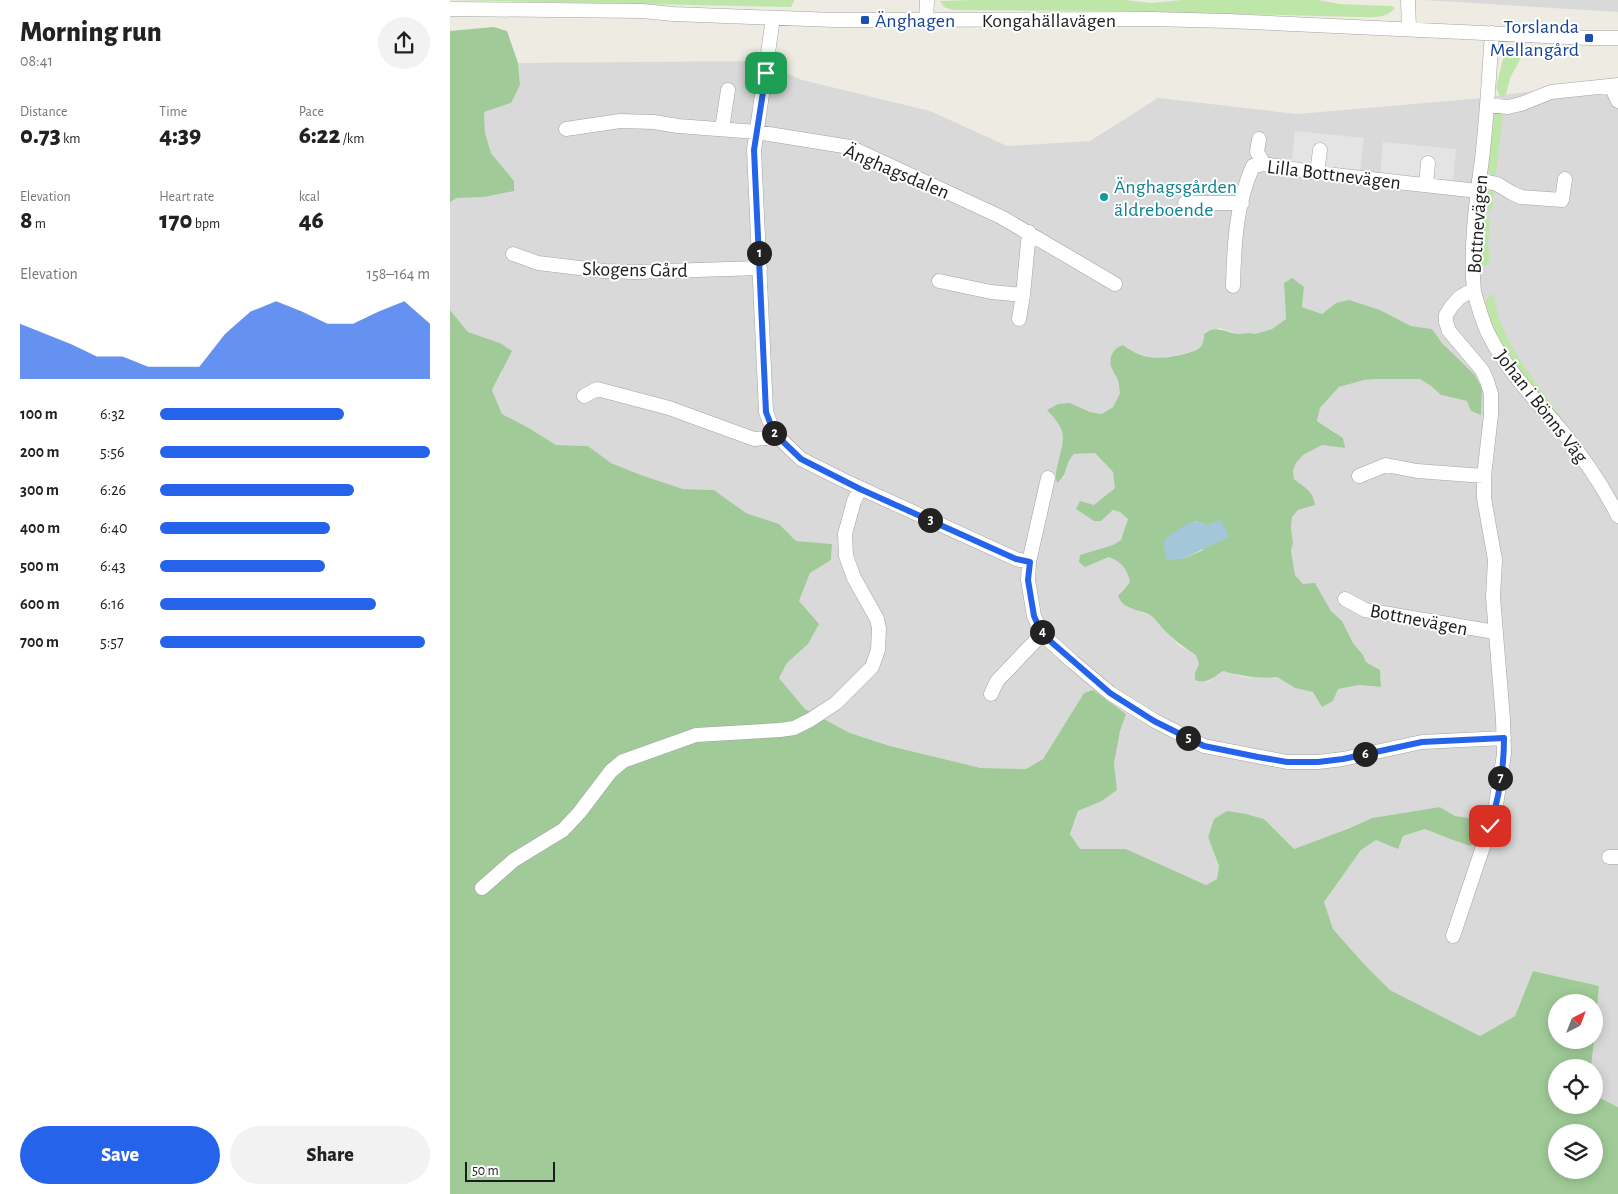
<!DOCTYPE html>
<meta charset="utf-8">
<style>
body{margin:0;font-family:"Alegreya Sans",sans-serif;background:#f2f2f2;color:#222;height:100vh;display:flex;flex-direction:column;font-size:19px;white-space:nowrap}
*{box-sizing:border-box;margin:0}
p{font-size:16px;color:#767676}
.icon{flex:none;width:28px;height:28px;fill:none;stroke:currentColor;stroke-width:2;stroke-linecap:round;stroke-linejoin:round}
.map{position:relative;flex:1;overflow:hidden}
.side{display:flex;flex-direction:column;background:#fff;width:450px}
.side>*{flex:none}
.needle{width:32px;rotate:42deg}
.buttons{position:absolute;left:1098px;top:994px;display:grid;gap:10px}
.buttons a{display:grid;place-items:center;width:55px;height:55px;border-radius:50%;background:#fff;box-shadow:0 2px 12px #0003;font-size:25px}
.scale{position:absolute;left:15px;bottom:12px;width:90px;box-sizing:border-box;padding-left:5px;border:2px solid #1c1c1c;border-top:0;font-size:14px;line-height:18px;white-space:nowrap;color:#1c1c1c;-webkit-text-stroke:4px #fff;paint-order:stroke}
.pin{position:absolute;display:grid;place-items:center;width:42px;height:42px;color:#fff;margin:-21px;border-radius:10px;box-shadow:0 2px 8px #0006}
.km{position:absolute;width:25px;height:25px;margin:-12px;border-radius:50%;background:#222;color:#fff;font-size:14px;line-height:25px;text-align:center}
.round{display:grid;place-items:center;flex:none;width:52px;height:52px;border-radius:26px;background:#f2f2f2}
.summary{display:flex;align-items:center;justify-content:space-between;height:85px;padding:0 20px}
h1{font-size:28px;font-weight:800;line-height:38px}
.stats{display:grid;grid-template-columns:repeat(3,1fr);gap:8px;height:85px;padding:5px 20px}
.stats div{display:grid;align-content:center}
.stats b{font-size:25px;font-weight:800}
.stats small{font-size:14px;font-weight:400}
.stats p{font-size:14px}
.chart{height:140px;padding:10px 20px}
.chart p{display:flex;justify-content:space-between}
.chart svg{width:100%;height:90px;margin-top:5px;fill:#2563eb;opacity:.7}
.button{display:flex;gap:10px;margin-top:auto;padding:10px 20px}
.button a{flex:1;height:58px;border-radius:30px;background:#2563eb;color:#fff;font-size:20px;font-weight:800;line-height:58px;text-align:center}
.button a+a{background:#f2f2f2;color:#222}
ul{padding:0 20px;list-style:none;font-size:16px}
li{display:grid;grid-template-columns:80px 60px 1fr;align-items:center;height:38px}
li i{height:12px;border-radius:6px;background:#2563eb}
main{display:flex;flex:1;min-height:0}
.map>svg:first-child{display:block}
</style>
<main>
<section class="side">
<div class="summary"><div><h1>Morning run</h1><p>08:41</p></div><a class="round"><svg class="icon" aria-label="share" viewBox="0 0 24 24"><path d="M12 15V3M7 8l5-5 5 5M5 13v7h14v-7"/></svg></a></div>
<div class="stats">
<div><p>Distance</p><b>0.73<small> km</small></b></div>
<div><p>Time</p><b>4:39</b></div>
<div><p>Pace</p><b>6:22<small> /km</small></b></div>
</div>
<div class="stats">
<div><p>Elevation</p><b>8<small> m</small></b></div>
<div><p>Heart rate</p><b>170<small> bpm</small></b></div>
<div><p>kcal</p><b>46</b></div>
</div>
<div class="chart"><p><span>Elevation</span>158–164 m</p>
<svg viewBox="0 0 160 44" preserveAspectRatio="none"><path d="M0 44V17L10 22L20 27L30 33L40 33L50 38L60 38L70 38L80 22L90 11L100 6L110 11L120 17L130 17L140 11L150 6L160 17V44z"/></svg>
</div>
<ul>
<li><b>100 m</b>6:32<i style="width:68%"></i></li>
<li><b>200 m</b>5:56<i style="width:100%"></i></li>
<li><b>300 m</b>6:26<i style="width:72%"></i></li>
<li><b>400 m</b>6:40<i style="width:63%"></i></li>
<li><b>500 m</b>6:43<i style="width:61%"></i></li>
<li><b>600 m</b>6:16<i style="width:80%"></i></li>
<li><b>700 m</b>5:57<i style="width:98%"></i></li>
</ul>
<div class="button"><a>Save</a><a>Share</a></div>
</section>
<div class="map">
<svg width="1168" height="1194" viewBox="0 0 1168 1194">
<rect width="100%" height="100%" fill="#edebe2"/>
<path fill="#dad9d9" fill-rule="evenodd" d="M974 0H1168V12Z
M307 61 352 80 480 111 557 146 640 141 708 98 847 114 1022 99 1168 80V1107L1144 1095V1068L1141 1067 1148 986 1083 971 1065 1016 1030 1036 940 990 913 963 883 929 874 902 911 850 926 840 953 836 975 829 1000 839 1030 820 1005 816 990 807 922 818 900 828 844 849 814 819H764L758 837 769 866 767 879 756 885 676 849H630L620 834 628 811 652 801 667 790 664 764 670 731 675 714 634 693 593 759 576 769 531 768 440 746 400 733 355 709 329 678 337 663 358 644 349 601 360 573 381 560 382 544 346 541 329 524 296 513 264 490 233 489 191 475 161 463 138 446 106 445 79 428 52 414 42 390 52 372 50 343 18 332 0 310V202L7 198 34 197 64 181 41 153 35 133 34 112 70 85 68 63ZM834 283 854 287 852 307 872 314 886 303 930 310 961 326 982 329 992 343 1025 375 1031 402V415L1017 401 991 395 981 386 970 379H928L914 380 889 387 870 408 867 421 885 432 895 448 872 445 853 455 846 463 843 471 844 479 860 491 864 505 848 510 842 517 841 528 843 543 841 551 845 575 853 584H865L881 611 892 621 903 643 913 655 916 662 930 670 931 687 909 685 887 689 883 701 864 692 845 688 827 677 819 678 794 677 773 671 759 681 748 682 745 680V673L749 664 746 655 730 646 709 625 704 617 677 607 671 591 680 582 678 573 669 561 659 557 635 567 631 555 663 545 671 540 677 524 678 518 670 512 663 510 651 521 644 505 666 488 663 472 645 453 623 454 620 458 613 478 607 482 614 435 608 421 620 403 640 412 653 414 663 407 670 394 667 377 661 369 662 354 673 345 681 351 692 355 709 358 723 356 748 350 754 343V334L755 332 770 328 788 334 802 333 805 334 822 329 836 319Z"/>
<path fill="#bfe6a9" d="M0 0H344V1L341 7Z
M521 0H675L701 3 732 0H868L890 4 942 6 945 8C936 19 922 17 909 17L663 11 503 10 494 7 490 1Z
M1074 46 1075 51 1060 78 1055 98 1049 95 1046 87 1053 59 1059 50Z
M1051 111 1053 112 1046 174 1044 178 1036 169 1042 120 1045 115Z
M1036 187 1044 188 1042 209 1038 212 1033 208Z
M1037 216 1040 219 1038 244 1040 262 1037 265 1031 266 1029 250 1032 218Z
M1040 295H1044C1049 335 1074 366 1097 398 1113 420 1129 442 1145 464 1128 444 1112 424 1096 404 1071 374 1041 341 1035 302Z"/>
<path fill="#a0cb98" fill-rule="evenodd" d="M44 27 57 31 68 63 70 85 61 103 34 112 35 133 41 153 64 181V191L34 197 7 198 0 202V31Z
M842 278 854 287 852 307 872 314 886 303 899 300 930 310 961 326 982 329 992 343 1025 375 1032 389 1031 415 1021 411 1017 401 991 395 981 386 970 379H928L914 380 889 387 870 408 867 421 893 438 895 448 872 445 853 455 846 463 843 471 844 479C855 488 863 490 865 505L848 510 842 517 841 528 843 543 841 551 845 575 853 584 865 583 881 611 892 621 903 643 913 655 916 662 930 670 931 687 909 685 888 689 883 701 872 707 863 692 845 688 827 677C808 679 791 676 773 671 764 677 756 685 745 680V673L749 664 746 655C733 647 723 639 712 628 709 625 707 621 704 618 694 608 675 613 668 596L680 582C677 569 672 562 659 557L635 567 629 562 630 555 663 545 671 540 678 519 670 512 663 510 651 521H644L626 509 630 501 644 505 665 488 663 472 645 453 624 454C614 464 619 474 607 483 605 475 606 471 608 463 615 436 617 431 597 410L608 404 620 403 640 412 652 414 663 407 670 393C669 389 669 382 667 378 667 377 663 372 663 371 657 361 662 348 673 345 692 360 711 360 734 354 747 350 754 350 754 334 767 324 775 333 789 334 794 334 799 332 805 334L822 329 836 319 834 283ZM745 521 757 525 753 550 732 559H717Z
M0 310 18 332 50 343 62 351 42 390 52 414 79 428 106 445 138 446 161 463 191 475 233 489 264 490 296 513 329 524 346 541 382 544 381 560 360 573 349 601 369 624 358 644 337 663 329 678 355 709 400 733 440 746 531 768 576 769 593 759 634 693 643 690 676 714 670 731 664 764 667 790 652 801 628 811 620 834 630 849H676L756 885 767 879 769 866 758 837 764 819 777 811 796 814 814 819 844 849 900 828 922 818 990 807 1005 816 1031 820 1021 846 1000 839 975 829 953 836 948 849 926 840 911 850 874 902 883 929 913 963 940 990 1030 1036 1065 1016 1083 971 1149 986 1144 1039V1002H1106V1040H1144L1141 1067 1106 1068V1105H1144V1095L1168 1107V1194H0ZM1106 1132H1144V1170H1106Z"/>
<path fill="#e4e4e4" d="M845 131 914 138 910 172 841 164Z
M933 142 1006 149 1003 182 930 175Z"/>
<path fill="#a3c6d9" d="M770 520 775 527 779 537 732 559 717 560 713 544 717 537 734 526 745 521 757 525Z"/>
<g fill="none" stroke-linecap="round" stroke-linejoin="round">
<defs>
<path id="minor" d="M958 0 959 29
M0 9 192 11 223 14 384 20 702 19 778 21 1139 38H1168
M476 21 477 0
M1161 86 1168 101
M1037 105 1058 107 1071 104 1101 92 1168 85
M116 129 170 121 204 122 228 126 307 132 400 147 551 217 665 284
M272 129 278 90
M809 139 807 152 814 164
M867 173 870 150
M1029 180 1047 184 1062 193 1071 197 1112 200 1115 179
M976 185 978 163
M735 203H792
M63 254 88 263 154 271 185 272 310 268
M489 281 541 292 573 295
M783 286C784 246 786 203 803 166L814 164 867 173 1028 191
M1024 292C1029 308 1033 325 1041 339 1059 373 1087 401 1111 430 1133 457 1153 486 1168 516
M569 319 573 295 579 232
M134 396 147 389 219 408 304 439 316 438 324 433 316 412 304 150 323 18
M324 433 351 459 395 481 566 559 579 562
M909 476 936 465 967 471 1034 476
M598 478 579 562 578 580 584 616 592 634 623 662 660 693 705 721 754 746 837 762H868L893 759 972 742 1054 738
M895 599 915 610 1045 632
M541 694 547 681 592 634
M1159 857H1168
M32 888 64 860 113 830 129 813 161 771 173 761 246 735 330 730 344 728 360 720 386 703 422 667 428 650 429 628 427 619 404 578 396 556 395 534 404 501 410 489
M1003 936 1045 811 1054 754 1053 719 1043 597 1045 560 1034 498V476L1041 415V394L1037 381 1032 370 999 331 996 322V315L1001 307 1009 298 1017 293 1024 292C1020 247 1026 204 1032 159 1037 117 1039 75 1042 33"/>
</defs>
<use href="#minor" stroke="#a3a3a3" stroke-width="15"/>
<use href="#minor" stroke="#fff" stroke-width="14"/>
</g>
<g fill="none" stroke-linecap="round" stroke-linejoin="round">
<defs>
<path id="route" d="M316 73 304 150 316 412 324 433 351 459 410 489 566 559 580 562 578 580 584 616 592 634 660 693 704 721 754 746 808 757 837 762H868L893 759 972 742 1054 738C1054 767 1049 798 1040 826"/>
</defs>
<use href="#route" stroke="#fff" stroke-width="10"/>
<use href="#route" stroke="#2563eb" stroke-width="6"/>
</g>
<g fill="#1a4fb4" stroke="#fff" stroke-width="2">
<rect x="410" y="15" width="10" height="10" rx="2.5"/>
<rect x="1134" y="33" width="10" height="10" rx="2.5"/>
</g>
<circle fill="#0f9aa8" stroke="#fff" stroke-width="2" cx="654" cy="197" r="5"/>
<g text-anchor="middle" stroke-width="4" stroke-linejoin="round" paint-order="stroke">
<g font-size="20" fill="#164399" stroke="#fff" text-anchor="start">
<text x="425" y="27">Änghagen</text>
<text x="1129" y="33" text-anchor="end">Torslanda<tspan x="1129" dy="23">Mellangård</tspan></text>
</g>
<g font-size="20" fill="#1c1c1c" stroke="#fff">
<text x="599" y="27">Kongahällavägen</text>
<text transform="translate(447 171) rotate(23)" y="7">Änghagsdalen</text>
<text transform="translate(884 174) rotate(7)" y="7">Lilla Bottnevägen</text>
<text transform="translate(1027 224) rotate(-86)" y="7">Bottnevägen</text>
<text transform="translate(185 269) rotate(1)" y="7">Skogens Gård</text>
<text transform="translate(1092 406) rotate(52)" y="7">Johan i Bönns Väg</text>
<text transform="translate(969 619) rotate(11)" y="7">Bottnevägen</text>
</g>
<g font-size="20" fill="#0d838f" stroke="#fff" text-anchor="start">
<text x="664" y="193">Änghagsgården<tspan x="664" dy="23">äldreboende</tspan></text>
</g>
</g>
</svg>
<div class="buttons">
<a><svg class="needle" viewBox="-14 -14 28 28"><path d="M0-13l5 13h-10z" fill="#e53935"/><path d="M0 13l5-13h-10z" fill="#767676"/></svg></a>
<a><svg class="icon" aria-label="locate" viewBox="0 0 24 24"><circle cx="12" cy="12" r="6"/><path d="M12 2v4M12 18v4M2 12h4M18 12h4"/></svg></a>
<a><svg class="icon" aria-label="layers" viewBox="0 0 24 24"><path d="M12 4l9 5-9 5-9-5zM3 14l9 5 9-5"/></svg></a>
</div>
<div class="scale">50 m</div>
<div class="pin" style="left:316px;top:73px;background:#1e9e55"><svg class="icon" aria-label="arrive" viewBox="0 0 24 24"><path d="M6 21V4h12l-3 4 3 4H6"/></svg></div>
<div class="pin" style="left:1040px;top:826px;background:#d93025"><svg class="icon" aria-label="check" viewBox="0 0 24 24"><path d="M5 12l5 5 9-10"/></svg></div>
<b class="km" style="left:309px;top:253px">1</b>
<b class="km" style="left:324px;top:433px">2</b>
<b class="km" style="left:480px;top:520px">3</b>
<b class="km" style="left:592px;top:632px">4</b>
<b class="km" style="left:738px;top:738px">5</b>
<b class="km" style="left:915px;top:754px">6</b>
<b class="km" style="left:1050px;top:778px">7</b>
</div>
</main>
